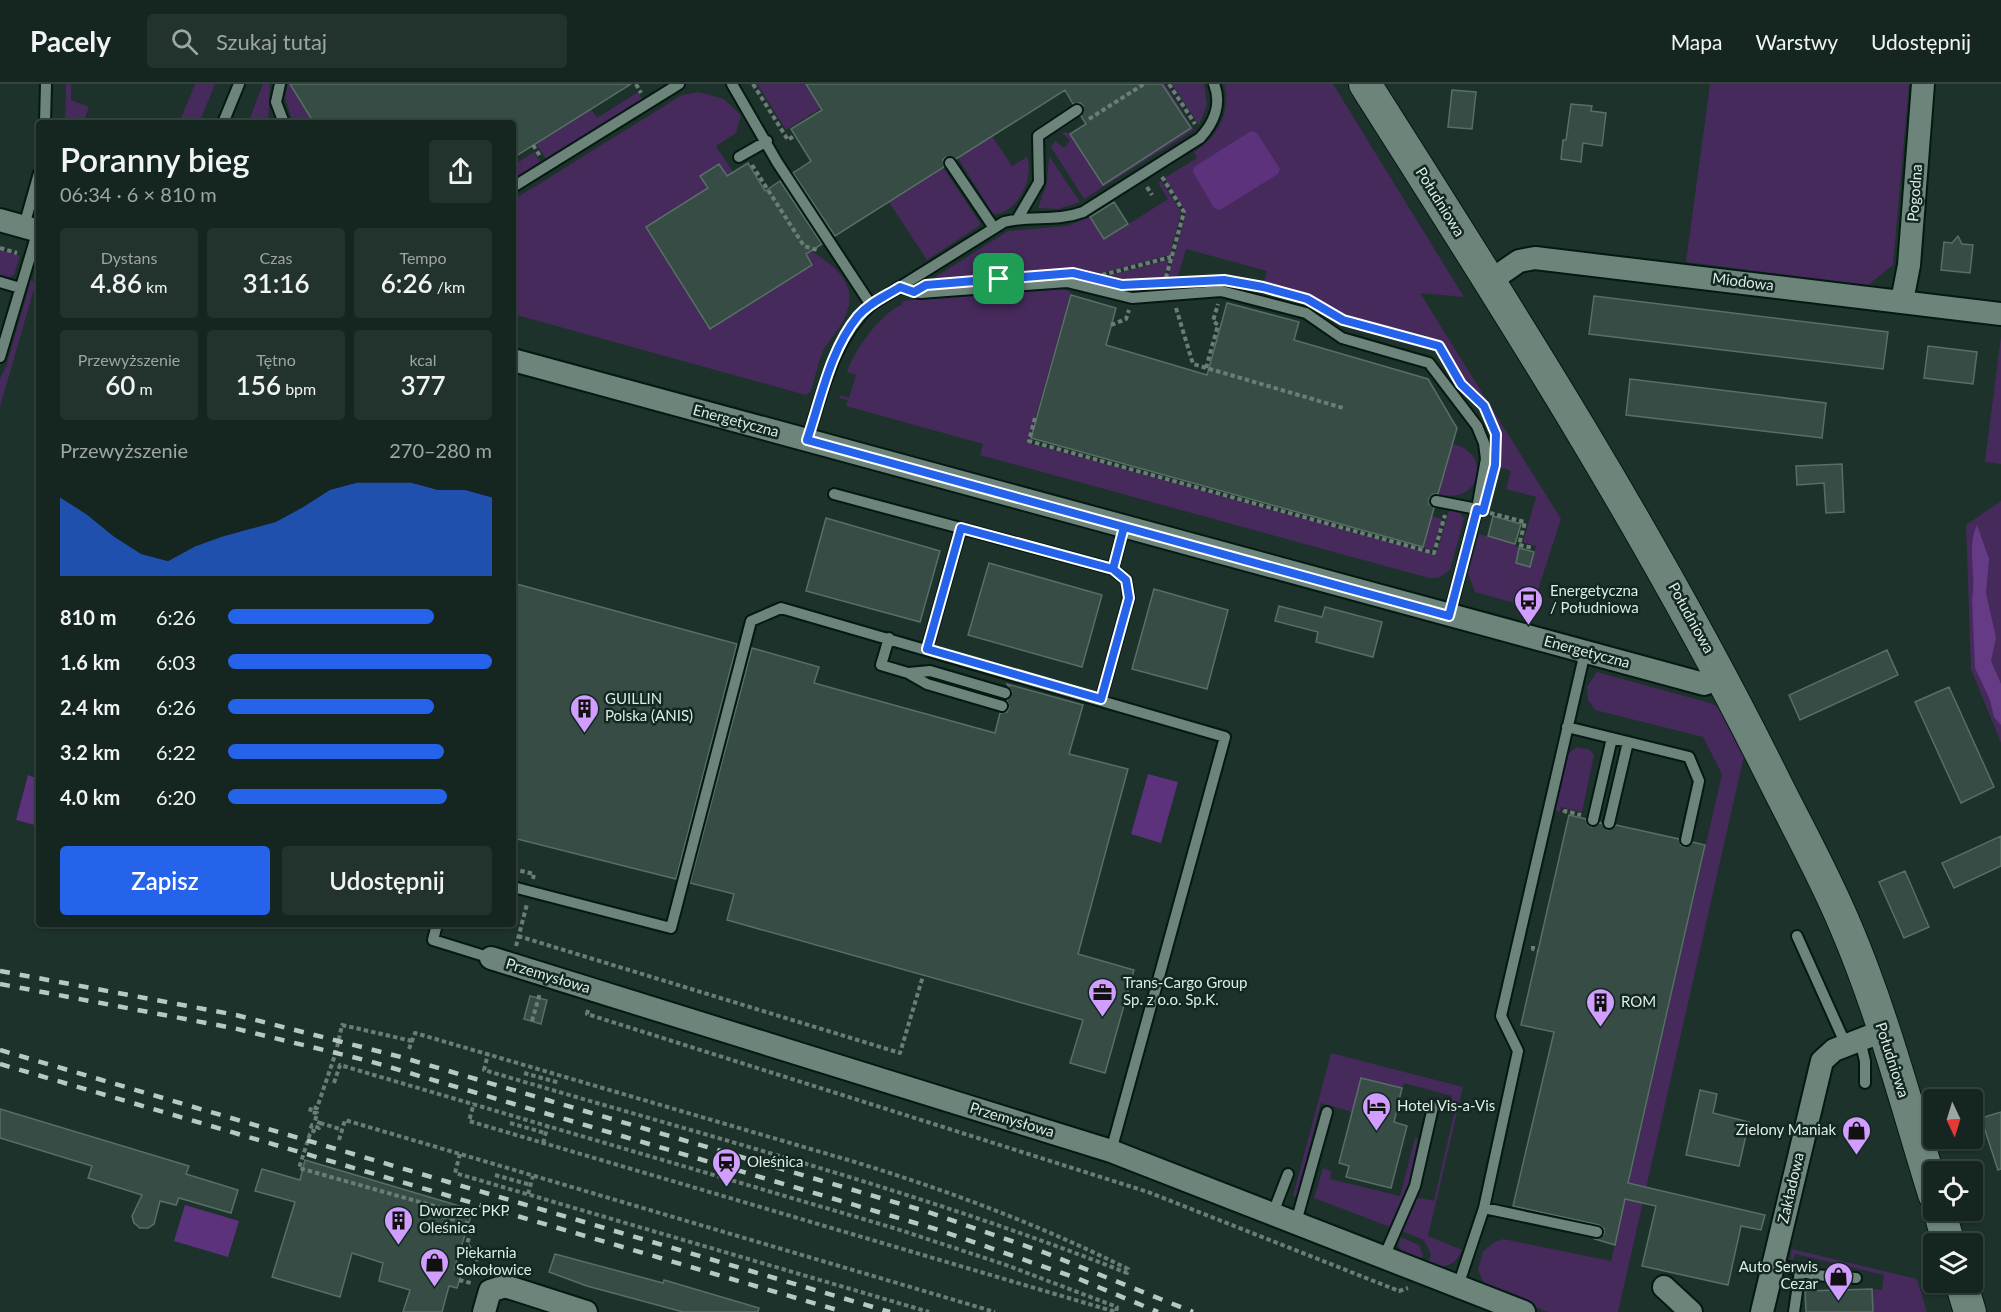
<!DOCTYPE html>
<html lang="pl">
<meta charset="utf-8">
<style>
body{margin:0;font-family:Lato,sans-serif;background:#22322d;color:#f1f3f6;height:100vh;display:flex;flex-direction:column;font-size:22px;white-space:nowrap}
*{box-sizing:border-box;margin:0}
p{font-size:20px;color:#9da5a5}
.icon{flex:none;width:33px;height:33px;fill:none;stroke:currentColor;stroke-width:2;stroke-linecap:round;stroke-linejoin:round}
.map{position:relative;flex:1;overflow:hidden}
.side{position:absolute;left:36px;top:36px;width:480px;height:807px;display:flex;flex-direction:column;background:#152620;border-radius:6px;box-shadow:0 2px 4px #0004,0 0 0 2px #34433e}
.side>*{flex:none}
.needle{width:39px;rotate:176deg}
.controls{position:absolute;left:1923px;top:1005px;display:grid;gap:12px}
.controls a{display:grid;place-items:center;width:60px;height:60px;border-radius:6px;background:#152620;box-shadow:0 2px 4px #0004,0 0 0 2px #34433e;font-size:30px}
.pin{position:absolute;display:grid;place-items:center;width:51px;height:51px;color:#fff;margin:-26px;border-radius:12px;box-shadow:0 3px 9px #0006}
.round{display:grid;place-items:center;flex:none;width:63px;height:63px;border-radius:6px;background:#22322d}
.head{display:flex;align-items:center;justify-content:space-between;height:102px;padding:0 24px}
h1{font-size:33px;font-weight:600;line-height:45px}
.metrics{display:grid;grid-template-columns:repeat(3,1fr);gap:9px;height:102px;padding:6px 24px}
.metrics div{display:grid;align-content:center;border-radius:6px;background:#22322d;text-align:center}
.metrics b{font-size:26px;font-weight:600}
.metrics small{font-size:16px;font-weight:400}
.metrics p{font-size:16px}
.chart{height:168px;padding:12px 24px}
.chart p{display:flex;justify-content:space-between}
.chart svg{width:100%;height:108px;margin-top:6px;fill:#2563eb;opacity:.7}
.primary-button{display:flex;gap:12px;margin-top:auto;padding:12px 24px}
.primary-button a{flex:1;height:69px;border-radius:6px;background:#2563eb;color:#fff;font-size:24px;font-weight:600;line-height:69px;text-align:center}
.primary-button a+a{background:#22322d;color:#f1f3f6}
ul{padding:0 24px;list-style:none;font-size:20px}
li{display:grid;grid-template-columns:96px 72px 1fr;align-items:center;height:45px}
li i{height:15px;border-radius:8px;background:#2563eb}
header{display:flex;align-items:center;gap:36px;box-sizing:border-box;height:84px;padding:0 30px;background:#152620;border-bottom:2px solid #34433e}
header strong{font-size:28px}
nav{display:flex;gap:33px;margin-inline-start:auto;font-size:21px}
.search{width:420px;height:54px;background:#22322d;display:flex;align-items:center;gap:15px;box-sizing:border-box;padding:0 21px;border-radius:6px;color:#9da5a5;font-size:22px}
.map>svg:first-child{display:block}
</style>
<header>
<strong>Pacely</strong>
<div class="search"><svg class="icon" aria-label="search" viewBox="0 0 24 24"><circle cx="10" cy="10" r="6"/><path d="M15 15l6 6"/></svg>Szukaj tutaj</div>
<nav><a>Mapa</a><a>Warstwy</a><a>Udostępnij</a></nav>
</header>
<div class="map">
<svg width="2001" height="1228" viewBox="0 0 2001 1228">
<rect width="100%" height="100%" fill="#1c322a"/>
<path fill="#462a5c" d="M66 0H71V16L89 23 83 39H65Z
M195 0H215L199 39H179Z
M263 0H270L268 39H248Z
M288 0H290L314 39H293L285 14Z
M757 0H859L786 46Z
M1162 0H1165L1194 46 1084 115 1051 63 1055 57 1064 64 1070 56 1062 49 1066 48 1070 50 1103 101 1191 44Z
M1172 0H1204L1207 21 1199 41Z
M1224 0H1333L1464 213 1420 209 1561 435 1532 524 1475 508 1468 490 1479 450 1515 460V462L1519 464 1516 479 1530 483 1536 462 1523 458 1536 413 1506 405 1511 387 1497 382 1499 359 1491 332 1481 316 1460 296 1439 260 1341 232 1312 215 1263 201 1267 187 1186 165 1177 195 1168 193 1186 128 1164 94 1197 74 1194 68C1218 53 1231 29 1224 0Z
M1710 0H1909L1893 181 1868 201 1686 178Z
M638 8 642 15 546 75 536 60 591 25 597 34Z
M699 8 724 15 741 31 736 49 716 62 733 88 727 92 719 80 701 92 708 104 646 143 710 245 812 181 806 170 811 167C835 182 860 200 845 233 840 245 828 257 823 267 818 279 815 294 811 307L806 311 513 230V116L682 11Z
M992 52 1012 82 1027 73C1035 95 1016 131 993 130L958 74Z
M534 68 540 78 513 95V74L517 79Z
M1049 72 1080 118 1058 125 1038 124 1047 99Z
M943 83 980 139 979 142 927 176 889 118Z
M1161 97 1181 128 1170 171 1094 191 1071 187 926 199 1008 147 1067 142 1090 133 1105 155 1168 115 1158 99Z
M0 166 20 172 14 191 7 194 0 192Z
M1169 176 1164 193 1160 196 1123 199 1102 193Z
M31 196 36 198 0 323V294L6 283Z
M1058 204 1071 208 1028 359 1436 471 1449 426 1460 429 1464 435 1450 486 1438 494H1429L980 371 983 360 846 322 848 316 839 314 840 311 849 314 856 291 847 288C853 268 882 227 902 221V217Z
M2001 252V380L1985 378Z
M1452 360C1492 367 1483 422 1438 410Z
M2001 417V659L1971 585 1966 441Z
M1432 432 1442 435 1433 466 1423 463Z
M1597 588 1710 619 1720 624 1746 663 1618 1228H1548L1485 1203 1478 1186 1483 1167 1495 1158 1503 1155 1611 1177 1722 690 1703 653 1595 626 1588 616 1587 603Z
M1577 663 1590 666 1594 671 1582 728 1561 723 1560 728 1553 726 1566 671Z
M1331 969 1463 1003 1428 1152 1462 1166C1455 1183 1442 1185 1427 1180L1431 1170 1424 1156 1402 1147 1415 1116 1420 1114 1434 1117 1456 1021 1451 1020 1452 1012 1404 999 1402 1004 1362 994 1352 1028 1321 1019C1312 1051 1306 1082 1297 1113L1293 1112Z
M1415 1054 1418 1055 1409 1099 1390 1143 1314 1114 1323 1084 1331 1087 1330 1095 1400 1112Z
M1400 1153 1419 1161 1423 1171 1421 1178 1404 1171 1398 1161Z
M1792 1165 1917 1195 1927 1228H1873L1872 1205 1882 1206 1884 1191 1795 1170 1793 1176 1790 1175Z"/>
<path fill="#663b86" d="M1977 441 1989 475 1986 509 1996 554 1991 577 2001 600V641L1994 633 1990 616 1975 584 1972 516C1977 490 1966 465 1977 441Z"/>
<path fill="#5d327d" d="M1251 47 1257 49 1280 85 1278 90 1220 126 1214 124 1193 88 1194 83Z
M1148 690 1178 698 1161 759 1131 750Z
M28 691 39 695V742L16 736Z
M185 1121 239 1137 228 1173 174 1157Z"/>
<path fill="#364c44" stroke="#586f66" stroke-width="1.5" d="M290 0H631L513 74V39H314Z
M806 0H1162L1191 44 1103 101 1070 50 1086 40 1081 32 1083 22 1080 19 1073 20 1065 6 956 75 946 73 943 76 944 83 835 152 793 89 811 77 791 45 822 26Z
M1452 6 1476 8 1472 45 1448 43Z
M1571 20 1592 22 1591 27 1606 29 1602 62 1583 59 1581 78 1561 75 1563 56H1566Z
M748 79 765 107 780 97 822 160 806 170 812 181 710 245 646 143 708 104 700 92 719 80 727 92Z
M1114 118 1128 140 1104 155 1090 133Z
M1958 152 1962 160 1973 161 1970 189 1941 186 1944 158 1952 159Z
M1071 211 1116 224 1106 261 1207 291 1227 219 1299 238 1294 256 1428 295 1457 344 1438 410H1433L1429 415V420L1434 424 1423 463 1031 354Z
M1594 212 1888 248 1883 285 1589 250Z
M1928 262 1977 268 1973 300 1924 294Z
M1630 295 1826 319 1822 354 1626 331Z
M1842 380 1844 428 1826 429 1824 399 1797 401 1796 382Z
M1493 432 1521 440 1515 460 1488 452Z
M826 434 940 467 920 538 806 507Z
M1519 464 1534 468 1530 483 1516 479Z
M989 479 1102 511 1082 583 968 551Z
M513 499 737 560 676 795 513 754Z
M1154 505 1228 526 1207 605 1132 585Z
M1279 522 1322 533 1325 523 1382 538 1373 573 1316 558 1318 548 1275 537Z
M752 564 819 583 814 599 995 649 1000 629 1007 628 1009 624 1007 616 1012 608 1007 600 1083 621 1069 670 1128 685 1078 870 1134 886 1105 989 1070 979 1083 936 727 836 734 810 690 799Z
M1887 566 1898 591 1800 636 1789 611Z
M1949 603 1994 703 1961 719 1915 618Z
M1569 731 1586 735 1588 741 1592 743 1600 738 1608 746 1616 741 1679 755 1681 761 1685 763 1693 758 1705 761 1628 1099 1765 1131 1761 1146 1741 1142 1728 1201 1642 1182 1656 1122 1625 1115 1615 1161 1595 1155 1604 1150V1145L1599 1141 1513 1122 1554 948 1521 941Z
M2001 752V782L1954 804 1942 779Z
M1905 787 1929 843 1904 854 1879 798Z
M530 912 547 916 541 940 524 935Z
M1361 994 1402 1004 1394 1038 1407 1042 1391 1104 1346 1093 1349 1082 1339 1079Z
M1700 1006 1717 1010 1713 1029 1749 1038 1739 1082 1686 1071Z
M0 1025 189 1082 186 1090 238 1106 231 1129 179 1114 176 1121 160 1117 154 1140 148 1144H140L134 1139 132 1132 142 1111 88 1094 92 1082 0 1054Z
M2001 1028V1085L1998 1086 1981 1034Z
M305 1076 473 1126 454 1185 462 1188 457 1204 449 1202 442 1228H403L410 1206 379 1197 383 1179 352 1169 340 1213 272 1193 295 1118 255 1107 262 1085 300 1096Z
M555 1170 663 1199 664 1196 759 1224 758 1228H683L587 1202 549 1188Z
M1872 1205 1873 1228H1806L1805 1207Z"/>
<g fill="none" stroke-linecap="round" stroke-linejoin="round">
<defs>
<path id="lane" d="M280 0 276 18 284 39
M732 0 777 78 871 221
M45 39 46 0
M223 39 239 0
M739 73 767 57
M950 79 994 144
M513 103 679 0
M1018 134 1039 98 1038 52 1077 26
M24 142 39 89
M0 198 20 204
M900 203 920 209 1067 198 1132 214 1221 207 1306 229 1342 254 1429 279 1477 342 1484 359 1486 375 1477 425 1449 532
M0 273 38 146
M807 356C823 308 833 256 871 221L1004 138C1031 131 1056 138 1083 128L1200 54C1214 39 1222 20 1214 0
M834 410 1113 485
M1436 417 1477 425
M889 554 881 581 908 589 927 600 1002 622
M927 565 961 444
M909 589 930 587 1005 609
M1101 615 1129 514 1126 496 1113 485 1124 443
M1567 643 1689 673 1699 697 1686 756
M1593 736 1612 654
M1609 739 1628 658
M513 803 671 844 751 537 781 524 1225 653 1111 1067
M437 840 433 856 491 874
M1797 852 1846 961
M1860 956 1865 977V999
M1484 1124 1597 1148
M1273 1129 1288 1090
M1296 1138 1327 1028
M1384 1173 1415 1102 1433 1023
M1773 1179 1814 1191 1856 1194
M1458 1202 1484 1124 1518 967 1501 932 1585 568
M1794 1228 1800 1187"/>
<path id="street" d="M0 136 39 147
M1490 197 1519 177 1535 174 2001 230
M1902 217 1909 181 1923 0
M513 276 1704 600 1723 593
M491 874 1111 1067 1524 1228
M1664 1203 1691 1228
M484 1228 490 1207 505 1202 586 1228
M1762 1228 1822 977 1834 966 1883 947"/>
<path id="secondary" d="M1365 0C1510 228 1656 457 1776 700 1799 746 1825 793 1845 841 1882 927 1906 1020 1934 1110
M1939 1126 1949 1160
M1961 1198 1970 1228"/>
</defs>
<use href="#lane" stroke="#051913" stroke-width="14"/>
<use href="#street" stroke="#051913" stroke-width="26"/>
<use href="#secondary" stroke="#051913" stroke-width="34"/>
<path stroke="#6b7d76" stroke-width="4" stroke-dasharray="4.5 3" stroke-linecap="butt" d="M636 0 641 9
M753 0 788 56 795 51
M1169 0 1195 40
M1089 35 1144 0
M533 61 540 72
M752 81 804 162 817 166
M1162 93 1184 128 1165 197
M1147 103 1152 111
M0 164 17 169
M1102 191 1171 173
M1176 224 1193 280 1343 324
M1343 235 1439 262 1445 273
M1111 241 1126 235 1129 226
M1206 284 1218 241 1213 237 1218 220
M1035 334 1029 357 1434 469 1445 431
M1490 429 1525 438 1519 461 1533 464
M1564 729 1565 727 1581 731
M513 785 534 790 533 795
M518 852 900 969 923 892
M516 862 527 820
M1533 862V865L1538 867
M588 926 587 930 1148 1108 1399 1207 1408 1204
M532 937 540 909
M412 957 342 941 336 968 317 1024 311 1023 310 1028 317 1029 315 1037 320 1039 319 1044 312 1041 310 1046 314 1047 310 1050 299 1084 441 1124 439 1131 473 1141 467 1160 478 1177
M409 965 415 949 855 1078C949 1107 1040 1141 1128 1185L1127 1189C918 1106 699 1050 484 986L488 970
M524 989 560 999
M334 999 340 981 897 1145 1006 1181 1117 1223 1116 1228 469 1037 474 1019
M320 1039 340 1045
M510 1039 545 1049
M339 1056 345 1036 995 1228
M543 1059 548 1041
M460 1070 455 1089 929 1228
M495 1091 531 1101
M528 1110 533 1092
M441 1124 470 1133
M459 1196 471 1199"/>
<use href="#lane" stroke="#6d847b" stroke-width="10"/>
<use href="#street" stroke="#6d847b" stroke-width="22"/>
<use href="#secondary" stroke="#6d847b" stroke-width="32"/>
<path stroke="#b9c8c2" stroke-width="4.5" stroke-dasharray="10 10" stroke-linecap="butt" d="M0 887 236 931 401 973 928 1128 1043 1168 1193 1228
M0 900 233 944 369 977 939 1146 1079 1195 1158 1228
M0 966 890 1228
M0 980 844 1228"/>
</g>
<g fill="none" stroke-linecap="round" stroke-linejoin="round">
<defs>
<path id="route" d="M999 195 926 201 914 208 900 203C886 212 869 219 858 232 830 266 821 315 807 356L1124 443 1113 485 1126 496 1129 514 1101 615 927 565 961 444 1113 485 1124 443 1449 532 1477 425 1483 427 1495 381 1496 350 1484 322 1461 300 1439 262 1343 236 1307 215 1263 203 1224 196 1122 201 1073 189 999 195"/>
</defs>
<use href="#route" stroke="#fff" stroke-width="12"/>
<use href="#route" stroke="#2563eb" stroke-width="8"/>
</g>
<defs>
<symbol id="bus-pin" viewBox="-11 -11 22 30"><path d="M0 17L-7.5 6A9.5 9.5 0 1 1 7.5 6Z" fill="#d19dfe" stroke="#132821"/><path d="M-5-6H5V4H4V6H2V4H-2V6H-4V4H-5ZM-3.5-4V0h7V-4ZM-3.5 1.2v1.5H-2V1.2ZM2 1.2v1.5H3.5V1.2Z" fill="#111"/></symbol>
<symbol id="building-pin" viewBox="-11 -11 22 30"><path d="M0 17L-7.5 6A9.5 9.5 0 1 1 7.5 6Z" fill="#d19dfe" stroke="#132821"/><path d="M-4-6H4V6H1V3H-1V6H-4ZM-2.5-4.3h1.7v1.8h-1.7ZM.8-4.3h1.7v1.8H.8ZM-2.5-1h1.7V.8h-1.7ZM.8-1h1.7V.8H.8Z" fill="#111"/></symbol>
<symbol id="office-pin" viewBox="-11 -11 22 30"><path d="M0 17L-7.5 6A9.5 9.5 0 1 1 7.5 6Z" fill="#d19dfe" stroke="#132821"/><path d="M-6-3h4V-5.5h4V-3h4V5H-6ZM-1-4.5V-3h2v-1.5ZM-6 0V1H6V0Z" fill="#111"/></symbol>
<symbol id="hotel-pin" viewBox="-11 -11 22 30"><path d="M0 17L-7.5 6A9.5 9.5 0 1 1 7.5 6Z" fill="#d19dfe" stroke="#132821"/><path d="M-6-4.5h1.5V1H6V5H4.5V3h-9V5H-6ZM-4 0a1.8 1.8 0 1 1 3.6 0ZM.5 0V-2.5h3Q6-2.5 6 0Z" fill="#111"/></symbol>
<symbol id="shop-pin" viewBox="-11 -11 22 30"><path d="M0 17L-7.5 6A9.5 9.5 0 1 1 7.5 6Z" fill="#d19dfe" stroke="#132821"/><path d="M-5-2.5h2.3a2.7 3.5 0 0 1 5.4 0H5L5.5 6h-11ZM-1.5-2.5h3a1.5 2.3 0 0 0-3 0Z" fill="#111"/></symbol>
<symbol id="station-pin" viewBox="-11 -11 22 30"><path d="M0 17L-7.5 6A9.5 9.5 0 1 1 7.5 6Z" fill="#d19dfe" stroke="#132821"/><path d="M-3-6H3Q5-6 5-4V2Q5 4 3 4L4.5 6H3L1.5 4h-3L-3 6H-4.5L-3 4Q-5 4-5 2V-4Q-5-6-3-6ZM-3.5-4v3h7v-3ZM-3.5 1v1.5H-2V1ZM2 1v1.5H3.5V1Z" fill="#111"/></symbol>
</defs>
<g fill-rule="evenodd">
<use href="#bus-pin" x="1512" y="500" width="33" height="45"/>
<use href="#building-pin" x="568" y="608" width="33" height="45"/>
<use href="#office-pin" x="1086" y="892" width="33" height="45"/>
<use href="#building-pin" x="1584" y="902" width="33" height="45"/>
<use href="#hotel-pin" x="1360" y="1006" width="33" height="45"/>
<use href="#shop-pin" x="1840" y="1030" width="33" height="45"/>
<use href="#station-pin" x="710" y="1062" width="33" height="45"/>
<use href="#building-pin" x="382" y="1120" width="33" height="45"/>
<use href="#shop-pin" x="418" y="1162" width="33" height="45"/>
<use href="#shop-pin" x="1822" y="1176" width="33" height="45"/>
</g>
<g text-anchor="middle" stroke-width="5" stroke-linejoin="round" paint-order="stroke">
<g font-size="15" fill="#deebe6" stroke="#132821">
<text transform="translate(1915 109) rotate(-86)" y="5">Pogodna</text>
<text transform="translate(1440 118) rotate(58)" y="5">Południowa</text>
<text transform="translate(1743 198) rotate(7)" y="5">Miodowa</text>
<text transform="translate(736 337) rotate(15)" y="5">Energetyczna</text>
<text transform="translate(1691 534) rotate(61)" y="5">Południowa</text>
<text transform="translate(1587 568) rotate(15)" y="5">Energetyczna</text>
<text transform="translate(548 892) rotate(17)" y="5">Przemysłowa</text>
<text transform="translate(1892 976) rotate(72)" y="5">Południowa</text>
<text transform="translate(1012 1036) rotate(17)" y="5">Przemysłowa</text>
<text transform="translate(1791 1104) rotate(-77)" y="5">Zakładowa</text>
</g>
<g font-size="15" fill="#deebe6" stroke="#132821" text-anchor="start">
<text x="1550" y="512">Energetyczna<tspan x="1550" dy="17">/ Południowa</tspan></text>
<text x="605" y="620">GUILLIN<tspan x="605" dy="17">Polska (ANIS)</tspan></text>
<text x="1123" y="904">Trans-Cargo Group<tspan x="1123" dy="17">Sp. z o.o. Sp.K.</tspan></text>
<text x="1621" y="923">ROM</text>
<text x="1397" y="1027">Hotel Vis-a-Vis</text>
<text x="1836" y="1051" text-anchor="end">Zielony Maniak</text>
<text x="747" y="1083">Oleśnica</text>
<text x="419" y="1132">Dworzec PKP<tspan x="419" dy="17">Oleśnica</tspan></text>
<text x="456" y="1174">Piekarnia<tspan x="456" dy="17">Sokołowice</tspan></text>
<text x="1818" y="1188" text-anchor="end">Auto Serwis<tspan x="1818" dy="17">Cezar</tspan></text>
</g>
</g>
</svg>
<div class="controls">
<a><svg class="needle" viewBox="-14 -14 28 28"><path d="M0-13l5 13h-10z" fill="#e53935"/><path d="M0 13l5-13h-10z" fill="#9da5a5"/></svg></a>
<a><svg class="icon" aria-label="locate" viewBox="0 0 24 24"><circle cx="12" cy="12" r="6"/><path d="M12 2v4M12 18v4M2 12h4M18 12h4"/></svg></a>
<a><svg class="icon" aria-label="layers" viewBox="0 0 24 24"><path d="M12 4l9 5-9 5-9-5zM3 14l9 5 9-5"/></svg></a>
</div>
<div class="pin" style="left:999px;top:195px;background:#1e9e55"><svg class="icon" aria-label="arrive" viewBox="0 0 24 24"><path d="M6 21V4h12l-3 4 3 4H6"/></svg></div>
<section class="side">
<div class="head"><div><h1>Poranny bieg</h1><p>06:34 · 6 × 810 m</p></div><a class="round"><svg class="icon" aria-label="share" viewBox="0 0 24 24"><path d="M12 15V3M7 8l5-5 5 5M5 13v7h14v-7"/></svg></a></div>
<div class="metrics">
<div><p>Dystans</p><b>4.86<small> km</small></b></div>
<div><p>Czas</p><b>31:16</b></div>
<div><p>Tempo</p><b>6:26<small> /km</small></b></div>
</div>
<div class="metrics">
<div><p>Przewyższenie</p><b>60<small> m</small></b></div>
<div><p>Tętno</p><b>156<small> bpm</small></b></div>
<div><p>kcal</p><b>377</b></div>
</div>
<div class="chart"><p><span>Przewyższenie</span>270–280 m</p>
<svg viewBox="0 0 160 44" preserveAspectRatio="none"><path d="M0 44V12L10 19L20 28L30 35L40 38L50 32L60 28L70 25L80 22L90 16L100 9L110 6L120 6L130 6L140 9L150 9L160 12V44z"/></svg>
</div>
<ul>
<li><b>810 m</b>6:26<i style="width:78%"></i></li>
<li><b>1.6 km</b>6:03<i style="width:100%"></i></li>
<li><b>2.4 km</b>6:26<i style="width:78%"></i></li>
<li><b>3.2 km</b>6:22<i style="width:82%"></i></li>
<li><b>4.0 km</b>6:20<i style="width:83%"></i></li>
</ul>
<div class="primary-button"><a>Zapisz</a><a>Udostępnij</a></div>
</section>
</div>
